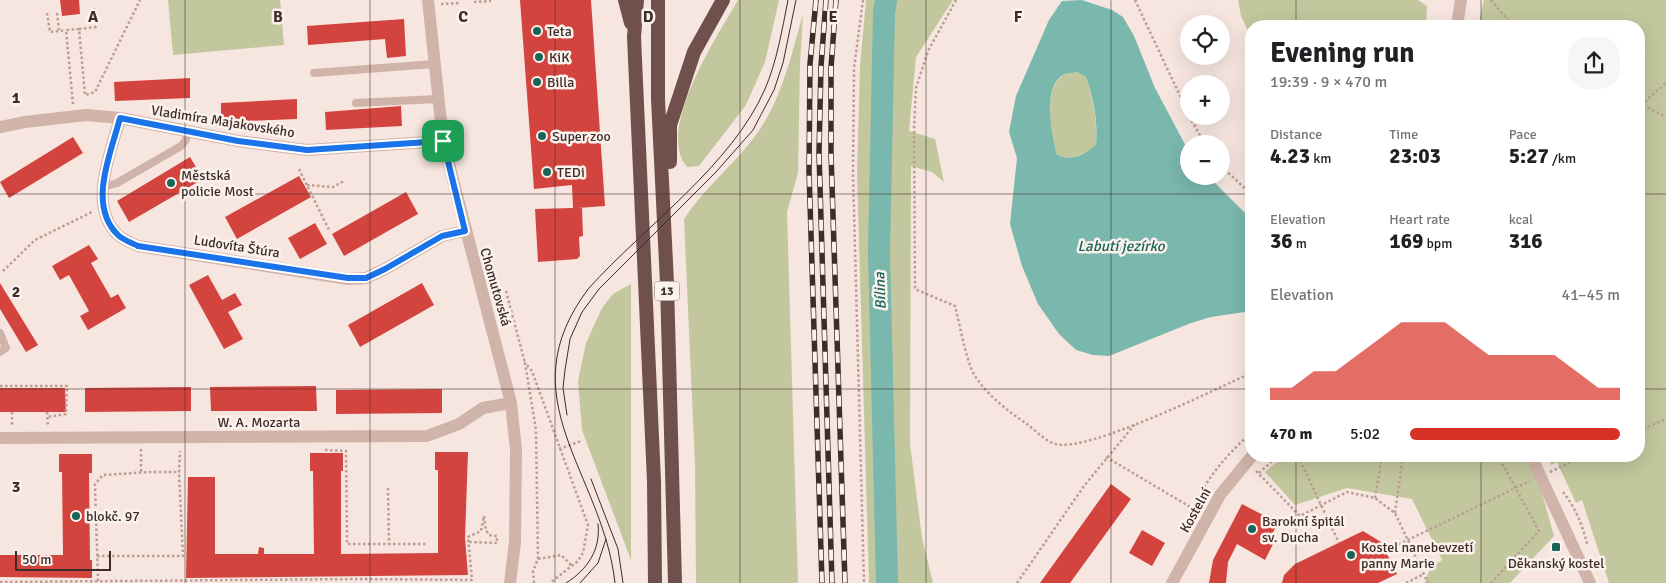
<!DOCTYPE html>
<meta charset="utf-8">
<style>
body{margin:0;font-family:Signika,sans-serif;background:#f6f6f6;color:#202124;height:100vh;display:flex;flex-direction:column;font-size:19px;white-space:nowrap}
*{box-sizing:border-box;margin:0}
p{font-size:16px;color:#757577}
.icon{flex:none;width:28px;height:28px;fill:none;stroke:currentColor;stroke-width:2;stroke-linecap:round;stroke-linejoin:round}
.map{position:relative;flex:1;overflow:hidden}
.details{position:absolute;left:1245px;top:20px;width:400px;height:442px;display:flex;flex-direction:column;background:#fff;border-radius:20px;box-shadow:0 5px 20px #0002}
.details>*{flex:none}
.buttons{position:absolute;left:1180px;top:15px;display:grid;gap:10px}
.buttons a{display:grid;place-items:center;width:50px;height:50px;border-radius:50%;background:#fff;box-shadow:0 5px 20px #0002;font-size:25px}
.scale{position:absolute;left:15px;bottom:12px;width:96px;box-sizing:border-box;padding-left:5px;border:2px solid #3d2c29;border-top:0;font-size:14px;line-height:18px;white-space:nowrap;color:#3d2c29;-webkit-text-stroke:4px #fcf2ed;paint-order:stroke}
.pin{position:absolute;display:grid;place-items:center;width:42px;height:42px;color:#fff;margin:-21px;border-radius:10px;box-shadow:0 2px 8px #0006}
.round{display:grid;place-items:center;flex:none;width:52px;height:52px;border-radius:20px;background:#f6f6f6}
.summary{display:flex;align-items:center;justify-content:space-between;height:85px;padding:0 25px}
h1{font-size:28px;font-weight:800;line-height:38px}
.figures{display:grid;grid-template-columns:repeat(3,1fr);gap:8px;height:85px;padding:5px 25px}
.figures div{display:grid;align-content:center}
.figures b{font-size:21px;font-weight:800}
.figures small{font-size:14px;font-weight:400}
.figures p{font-size:14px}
.chart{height:140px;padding:10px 25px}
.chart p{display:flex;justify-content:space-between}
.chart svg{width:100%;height:90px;margin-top:5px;fill:#d93025;opacity:.7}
ul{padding:0 25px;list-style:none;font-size:16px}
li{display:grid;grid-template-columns:80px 60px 1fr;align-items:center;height:38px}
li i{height:12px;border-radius:6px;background:#d93025}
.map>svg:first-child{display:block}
</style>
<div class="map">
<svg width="1666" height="583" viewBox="0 0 1666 583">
<rect width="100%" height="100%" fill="#f6e6df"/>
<path fill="#c2c79d" d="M168 0H280L284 45 173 55Z
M738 0H779L765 62 746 105 699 166 687 167C655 130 718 35 738 0Z
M866 0H953L916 57 909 131 935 139 944 182 932 172 911 166 910 444 922 538 933 583H869L857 173 860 66Z
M1238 0H1418L1427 6 1426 26H1251V37L1241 16Z
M1484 0H1666V583H1609L1582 500 1576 503 1557 462 1551 465 1548 456H1639V26H1478Z
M803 14 800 64 798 173 787 212 798 583H696L695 465 684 219C704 188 734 165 756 135 782 99 791 56 803 14Z
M1077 72 1086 77C1093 99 1098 123 1096 146 1084 154 1073 161 1057 155 1052 136 1041 84 1066 74 1069 73 1074 73 1077 72Z
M631 284V560L582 430 578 381 586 343 602 308 613 294Z
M1283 456H1525L1540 486 1554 536 1510 583H1425L1430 568 1442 560 1412 499 1347 488 1295 505 1265 472Z"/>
<path fill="#7ab7ad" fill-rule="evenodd" d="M1082 0 1112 10 1123 17 1134 36 1155 88 1189 152V176H1208L1251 219V311L1211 317 1191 323 1109 356 1093 355 1076 350 1059 334 1038 304 1022 266 1010 224 1017 158 1009 132 1016 96 1049 20 1062 1ZM1077 72 1086 77C1094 99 1098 123 1096 145 1084 155 1072 161 1057 155 1052 136 1041 84 1065 74 1069 73 1074 73 1077 72Z"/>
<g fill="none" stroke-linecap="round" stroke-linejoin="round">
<path stroke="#7ab7ad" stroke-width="22" d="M886 0 884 13 879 252 887 583"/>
</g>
<path fill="#d4443f" d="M60 0H79L80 14 62 16Z
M520 0H591L605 206 578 208H582L583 236 579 237 580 256 577 259 538 262 535 209 573 208 572 185 534 189Z
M404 19 406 56 387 58 385 39 308 45 307 26Z
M190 78V98L115 101 114 82Z
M297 99V119L221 122V103Z
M401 106 402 126 326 130 325 112Z
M73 137 83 153 9 198 0 182Z
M190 157 203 179 129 222 117 201Z
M299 176 311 197 237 239 225 217Z
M406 192 418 214 344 256 332 234Z
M315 223 327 244 300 259 288 238Z
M89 245 98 259 91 263 111 298 118 294 126 308 88 330 80 316 89 311 69 275 60 280 52 266Z
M208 275 222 300 235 293 242 305 228 312 243 339 224 349 189 285Z
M0 283 38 345 26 352 0 309Z
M422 283 434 305 360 347 348 325Z
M316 386 317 411H211L210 387Z
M191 387V411L85 412V388Z
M0 388H65L66 412H0Z
M442 389V413L336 414V390Z
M435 452H468L465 538 468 575 186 578 188 477H215V554H258L259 547 264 548V554H314L313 471H310V453H343V471H341V554L438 553V470H435Z
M59 454H92V473H89L90 560H92V578L0 577V555H63L62 472H59Z
M1111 484 1131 499 1070 583H1040Z
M1242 504 1278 523 1271 536 1276 538 1265 560 1237 544 1228 562 1226 583H1209L1213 560Z
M1142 530 1165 543 1152 566 1129 553Z
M1363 531 1381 542 1397 574 1378 583H1282L1284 575 1295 564Z"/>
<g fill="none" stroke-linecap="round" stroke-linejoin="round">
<path stroke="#bc9c93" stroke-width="2.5" stroke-dasharray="2.5 2.5" stroke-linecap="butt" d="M863 0 854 68 853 173 864 583
M956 0 928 51 916 88 914 129 915 289 955 306C960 326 964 349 971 368 980 390 1009 412 1027 424 1035 430 1046 442 1056 444 1087 453 1218 388 1251 373
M1135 0 1189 115
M1491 0 1513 26
M474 2 491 1
M441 4 459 3
M47 13 50 32 66 30
M57 13 59 30
M79 29 96 27 94 8
M1639 103 1666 117
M73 104 66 30 79 29 85 95 95 92 140 0
M1641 105 1666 83
M1189 116 1205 144
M1221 166 1251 194
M299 169 330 232
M307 185 333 187 344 181
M3 271 35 240 92 212
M506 291 525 363
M0 386H67L66 414 47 417
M12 412V427
M47 412 48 426
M1639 431 1666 419
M141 449V472
M559 449 581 441
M325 450 346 451 347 544H426
M1298 456 1339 543
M1106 457 1192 508
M1256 471 1300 516 1347 492 1375 498 1395 513 1428 583
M1550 472 1584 456
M1259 473 1278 456
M388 488 389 544
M1563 492C1575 507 1583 526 1587 544
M1375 498 1382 456
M1395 513 1403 456
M1184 533C1199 488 1216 465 1251 433
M1385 551 1530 481
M97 556H183L179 473
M538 559 561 555 572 566
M98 581 95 484 103 475 150 472H179L180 451
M0 582 361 579 472 580 468 537 481 531 484 516 486 530 489 535 497 536V543L469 542
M534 583 533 571 538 559 536 430 525 363 532 371 588 525 583 553 578 561 550 583
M1017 583 1084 486 1135 424
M1406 583 1424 574
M1491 583 1539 531 1498 456"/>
<path stroke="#d0b3a9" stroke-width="8" d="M314 73 434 64
M356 103 437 99
M103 187 117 183 181 146 185 141 189 131
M0 333 6 348 0 352"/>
<path stroke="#d0b3a9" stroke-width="12" d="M1457 26 1461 0
M120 118C111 153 87 205 118 235 123 240 132 243 138 246L348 279 366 278 385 269 442 236 465 231
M0 127 25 122 86 115 120 118 238 141 307 150 443 141
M0 438 427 436 459 424 483 408 511 403
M1531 456 1590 583
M1172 583 1220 495 1252 456"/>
<path stroke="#d0b3a9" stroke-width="12" d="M428 0 443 141 511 403 516 450 515 542 510 583"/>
<path stroke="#70504c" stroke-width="14" d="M625 0 631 23
M637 0 634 37 654 481 655 583
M658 0V99L667 283 675 583
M670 162V125L694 52 723 0"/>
<path stroke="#3d2c29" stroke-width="1" d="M567 415 563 388 565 370 570 339 582 312 599 289 716 172 753 130 774 90 783 63 796 0
M591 479 618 549 623 583
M566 583C587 570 601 550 598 524
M580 583 598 563 606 539
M615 583C603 472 505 398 589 288 645 226 732 165 765 89 777 61 782 30 788 0"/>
<defs>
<path id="rail" d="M816 0 810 64 809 171 822 583
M826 0 821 66 819 153 832 583
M836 0 831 68V154L845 583"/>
</defs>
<use href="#rail" stroke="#3d2c29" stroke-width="5.5"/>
<use href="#rail" stroke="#fcf2ed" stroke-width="4" stroke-dasharray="11" stroke-linecap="butt"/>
</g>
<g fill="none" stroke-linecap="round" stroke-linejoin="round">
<defs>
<path id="route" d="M120 118 238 141 307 150 443 141 465 231 442 236 385 269 366 278H348L138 246C132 243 123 240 118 235 87 205 111 153 120 118Z"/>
</defs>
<use href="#route" stroke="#fff" stroke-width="10"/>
<use href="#route" stroke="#1a73e8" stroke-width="6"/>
</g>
<path fill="none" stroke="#3d2c29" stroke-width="1" stroke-opacity="0.55" d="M185 0V583M370 0V583M555 0V583M740 0V583M926 0V583M1111 0V583M1296 0V26M1481 0V26M0 194H1251M1639 194H1666M0 389H1251M1639 389H1666M1296 456V583M1481 456V583"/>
<g fill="#196459" stroke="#fcf2ed" stroke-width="2">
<circle cx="537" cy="31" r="5"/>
<circle cx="539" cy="57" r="5"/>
<circle cx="537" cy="82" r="5"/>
<circle cx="542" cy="136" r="5"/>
<circle cx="547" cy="172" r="5"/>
<circle cx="171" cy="183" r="5"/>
<circle cx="76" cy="516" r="5"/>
<circle cx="1252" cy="529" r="5"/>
<rect x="1551" y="542" width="10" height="10" rx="2.5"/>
<circle cx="1351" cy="555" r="5"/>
</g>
<g text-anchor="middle" stroke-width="5" stroke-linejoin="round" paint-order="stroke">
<rect fill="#fcf2ed" stroke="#766764" stroke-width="1" x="654.5" y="281.5" width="25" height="19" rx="4"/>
<g font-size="12" font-weight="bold" fill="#3d2c29">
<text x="667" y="295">13</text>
</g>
<g font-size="14" fill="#3d2c29" stroke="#fcf2ed" text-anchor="start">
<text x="547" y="36">Teta</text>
<text x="549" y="62">KiK</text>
<text x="547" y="87">Billa</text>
<text x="552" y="141">Super zoo</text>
<text x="557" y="177">TEDi</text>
<text x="181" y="180">Městská<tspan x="181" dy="16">policie Most</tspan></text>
<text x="86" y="521">blokč. 97</text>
<text x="1262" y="526">Barokní špitál<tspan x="1262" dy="16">sv. Ducha</tspan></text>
<text x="1361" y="552">Kostel nanebevzetí<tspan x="1361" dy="16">panny Marie</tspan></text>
<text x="1556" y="568" text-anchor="middle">Děkanský kostel</text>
</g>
<g font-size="14" fill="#3d2c29" stroke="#fcf2ed">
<text transform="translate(223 121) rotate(9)" y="5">Vladimíra Majakovského</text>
<text transform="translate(237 246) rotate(9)" y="5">Ludovíta Štúra</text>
<text transform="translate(496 287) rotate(74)" y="5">Chomutovská</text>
<text x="259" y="427">W. A. Mozarta</text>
<text transform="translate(1195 510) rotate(-61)" y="5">Kostelní</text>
</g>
<g font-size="15" font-style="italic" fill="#196459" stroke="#fcf2ed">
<text x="1121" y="251">Labutí jezírko</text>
<text transform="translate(880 291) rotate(-92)" y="5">Bílina</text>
</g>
</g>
<g font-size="16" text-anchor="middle" font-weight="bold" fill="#3d2c29" stroke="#fcf2ed" stroke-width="5" stroke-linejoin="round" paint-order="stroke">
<text x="93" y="22">A</text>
<text x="278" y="22">B</text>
<text x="463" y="22">C</text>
<text x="648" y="22">D</text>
<text x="833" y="22">E</text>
<text x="1018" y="22">F</text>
<text x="16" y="103">1</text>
<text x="16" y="297">2</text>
<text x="16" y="492">3</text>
</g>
</svg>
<div class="buttons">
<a><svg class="icon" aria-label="locate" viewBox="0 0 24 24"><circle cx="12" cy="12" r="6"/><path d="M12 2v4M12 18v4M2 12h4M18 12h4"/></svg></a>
<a>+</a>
<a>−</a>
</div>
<div class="scale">50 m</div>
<div class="pin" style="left:443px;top:141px;background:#1e9e55"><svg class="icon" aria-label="arrive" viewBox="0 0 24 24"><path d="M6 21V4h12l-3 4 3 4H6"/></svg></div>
<section class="details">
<div class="summary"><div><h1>Evening run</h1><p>19:39 · 9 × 470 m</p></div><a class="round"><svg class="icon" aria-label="share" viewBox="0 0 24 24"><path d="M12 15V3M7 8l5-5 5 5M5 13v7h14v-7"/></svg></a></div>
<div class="figures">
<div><p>Distance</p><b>4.23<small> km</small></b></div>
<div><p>Time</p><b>23:03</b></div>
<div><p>Pace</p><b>5:27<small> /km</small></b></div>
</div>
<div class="figures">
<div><p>Elevation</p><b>36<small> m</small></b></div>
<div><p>Heart rate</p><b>169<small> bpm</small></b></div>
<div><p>kcal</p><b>316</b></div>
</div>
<div class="chart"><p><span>Elevation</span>41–45 m</p>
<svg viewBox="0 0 160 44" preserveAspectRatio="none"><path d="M0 44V38L10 38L20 30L30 30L40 22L50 14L60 6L70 6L80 6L90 14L100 22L110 22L120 22L130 22L140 30L150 38L160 38V44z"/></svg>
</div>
<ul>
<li><b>470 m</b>5:02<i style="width:100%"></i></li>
</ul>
</section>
</div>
